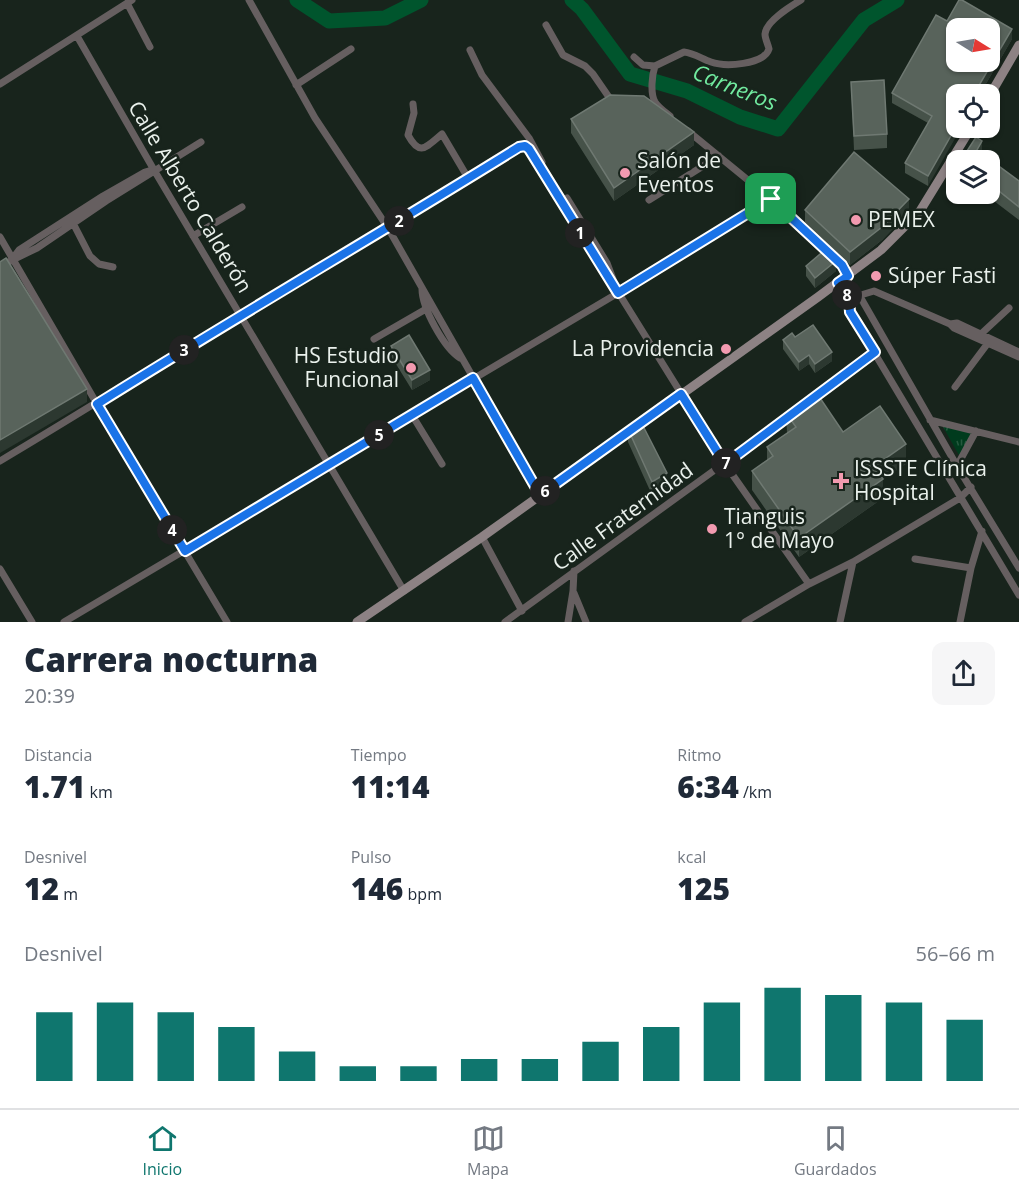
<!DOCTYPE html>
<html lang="es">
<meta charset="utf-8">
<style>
body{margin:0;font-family:"Open Sans",sans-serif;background:#f6f6f7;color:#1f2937;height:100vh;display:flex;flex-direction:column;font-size:22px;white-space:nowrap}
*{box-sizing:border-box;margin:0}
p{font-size:20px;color:#747a83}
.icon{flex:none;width:33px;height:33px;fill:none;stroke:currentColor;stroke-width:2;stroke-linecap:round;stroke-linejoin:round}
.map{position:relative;height:622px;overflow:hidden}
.sheet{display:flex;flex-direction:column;background:#fff;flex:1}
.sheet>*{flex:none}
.needle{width:39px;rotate:101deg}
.controls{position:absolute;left:946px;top:18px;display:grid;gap:12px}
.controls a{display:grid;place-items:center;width:54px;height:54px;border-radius:12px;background:#fff;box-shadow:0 2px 4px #0004;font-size:30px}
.pin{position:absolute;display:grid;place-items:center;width:51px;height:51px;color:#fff;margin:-26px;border-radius:12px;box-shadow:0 3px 9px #0006}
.km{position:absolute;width:30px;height:30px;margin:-15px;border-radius:50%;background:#222;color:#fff;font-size:16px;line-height:30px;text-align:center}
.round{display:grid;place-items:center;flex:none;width:63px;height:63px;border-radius:12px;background:#f6f6f7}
.headline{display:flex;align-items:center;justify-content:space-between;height:102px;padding:0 24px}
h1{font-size:33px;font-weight:800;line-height:45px}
.figures{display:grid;grid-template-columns:repeat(3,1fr);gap:9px;height:102px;padding:6px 24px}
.figures div{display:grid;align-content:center}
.figures b{font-size:30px;font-weight:800}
.figures small{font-size:16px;font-weight:400}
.figures p{font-size:16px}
.chart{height:168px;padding:12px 24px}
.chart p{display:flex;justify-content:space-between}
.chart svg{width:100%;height:108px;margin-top:6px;stroke:#0f766e;stroke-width:6}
.dock{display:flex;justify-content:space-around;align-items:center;height:84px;border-top:2px solid #e0e1e3;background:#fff;font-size:16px;color:#747a83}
.dock a{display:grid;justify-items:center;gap:3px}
.dock .selected{color:#0f766e}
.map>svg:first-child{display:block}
</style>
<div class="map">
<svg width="1019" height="622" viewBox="0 0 1019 622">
<defs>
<pattern id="grass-tufts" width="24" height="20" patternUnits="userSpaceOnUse" patternTransform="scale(1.5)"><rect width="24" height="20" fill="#003b1d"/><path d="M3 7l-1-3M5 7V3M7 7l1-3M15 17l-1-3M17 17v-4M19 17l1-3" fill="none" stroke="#25583e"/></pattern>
</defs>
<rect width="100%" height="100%" fill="#18241c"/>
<path fill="url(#grass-tufts)" d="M942 425 977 435 960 457Z"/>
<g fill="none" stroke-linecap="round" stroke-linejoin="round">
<path stroke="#00552d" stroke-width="15" d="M297 0 329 21 385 18 421 0
M572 0 582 9 630 74 687 91 740 117 778 129 864 20 897 0"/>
<path stroke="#665f60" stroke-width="7" d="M249 0 315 118 388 228 540 495
M127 3 150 47
M546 25 563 55 585 66 593 74 613 103
M77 36 154 170 404 591
M470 50 482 75 529 138 542 162
M634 57 643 65 655 66
M0 84 132 0
M296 85 351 49
M413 104 414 113 408 135C420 157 426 147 442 134L468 178
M670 116C665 112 658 107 655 102 650 93 652 75 655 66L684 52C694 53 702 59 711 62 725 67 764 65 769 49 768 44 765 39 765 34 766 21 791 6 801 0
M688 131 771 199 842 265 848 276
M567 198 607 263 613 279
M649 200 719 156
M73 223 90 256 99 264 113 267
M193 236 242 207
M0 237 97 404 227 622
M13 258 19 250 103 196 145 172 152 170
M0 266 37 248 106 201 201 142
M838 283 849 298 850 312 1019 595
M422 289C422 308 444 348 460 358
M849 298 862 300 957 466 1019 568
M851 298 874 291 950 324 954 328 1019 357
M950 324 957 323 1019 352
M981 334 1009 308
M374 339 426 309
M955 387 988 343
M810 400 875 352
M412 415 442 464
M930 420 1019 442
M0 461C81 413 161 362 241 314 334 259 427 204 519 147L525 146 529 149 725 464 809 584
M957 466 976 431
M482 537 522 611
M915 559 971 568
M0 569 32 622
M574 593 586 622
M64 622 618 293 771 199
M505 622 792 414
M568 622 573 591 574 571
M745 622 809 584 853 562 960 498 971 487
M840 622 853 562
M960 622 971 568 982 531"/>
<path stroke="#8d8284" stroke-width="9" d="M990 95 1019 45
M357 622 482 537 818 297 881 250 920 211 971 128"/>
</g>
<path fill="#465249" d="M947 21 1012 39 980 94H957L928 186 905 173V163L928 123 892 103V93Z
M851 82 887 134V148L854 150Z
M571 119 694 145 614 201 571 133Z
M965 154H982L1019 181V220L994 201V189L990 186V160H965Z
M805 210 909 212 882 240 850 265 805 222Z
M806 266 836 271 815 288 806 276Z
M795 337 832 361 815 373 809 364 799 371 783 349V340Z
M391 346 430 380 412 390 391 356Z
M786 413 843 432 906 464 883 479V498L799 557 752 490V471L767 460V447L787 433Z
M628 429 667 486 652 495 628 442Z"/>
<path fill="#2c3830" d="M1012 29V39L980 94H974Z
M957 125V128H961L928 186V176Z
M694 132V145L614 201V188Z
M982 141V154L977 150Z
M909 199V212L882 240 850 265V252Z
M836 261V271L815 288V278Z
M832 352V361L815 373V364Z
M809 355V364L799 371V362Z
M430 370V380L412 390V380Z
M87 389V402L0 453V440Z
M906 444V464L883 479V498L799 557V538L875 466Z
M667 473V486L652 495V482Z"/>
<path fill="#58635b" stroke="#6f7972" stroke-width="1.5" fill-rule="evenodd" d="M959 0H962L1012 29 974 94H957V125L928 176 905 163 932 116 892 93 936 15 947 21ZM957 28H990V62H957Z
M884 80 887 134 854 136 851 82Z
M610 95 644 96 694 132 614 188 571 119Z
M976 137 982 141 977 150 1019 181V207L994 187 999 179 990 172V160H974L965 154Z
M854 152 909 199 882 227 850 252 805 210Z
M826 249 836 261 815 278 806 266Z
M6 258 87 389 0 440V262Z
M813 325 832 352 815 364 809 355 799 362 783 340 792 333 795 337Z
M409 335 430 370 412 380 391 346Z
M816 392 843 432 880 406 906 444 875 466 883 479 799 538 752 471 773 456 767 447 796 427 786 413Z
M640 420 667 473 652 482 628 429Z"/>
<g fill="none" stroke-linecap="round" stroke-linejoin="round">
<defs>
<path id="route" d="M525 146 529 149 618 293 771 199 842 265 848 276 838 283 849 298 850 312 875 352 725 464 681 394 540 495 473 378 185 551 97 404C236 317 379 234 519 147Z"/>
</defs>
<use href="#route" stroke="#fff" stroke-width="12"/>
<use href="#route" stroke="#1a73e8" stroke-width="8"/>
</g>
<g fill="#f29ab0" stroke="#18241c" stroke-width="2">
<circle cx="625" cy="173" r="6"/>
<circle cx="856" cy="220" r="6"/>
<circle cx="876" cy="276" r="6"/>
<circle cx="726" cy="349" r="6"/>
<circle cx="411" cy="368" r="6"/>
<path d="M838 472h6v6h6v6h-6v6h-6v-6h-6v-6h6z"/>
<circle cx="712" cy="529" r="6"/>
</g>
<g text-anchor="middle" stroke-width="5" stroke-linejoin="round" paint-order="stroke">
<g font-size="21" fill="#eaf1ec" stroke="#18241c" text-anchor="start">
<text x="637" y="168">Salón de<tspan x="637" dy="24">Eventos</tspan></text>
<text x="868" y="227">PEMEX</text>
<text x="888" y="283">Súper Fasti</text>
<text x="714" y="356" text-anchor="end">La Providencia</text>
<text x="399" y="363" text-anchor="end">HS Estudio<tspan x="399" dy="24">Funcional</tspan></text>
<text x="854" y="476">ISSSTE Clínica<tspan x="854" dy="24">Hospital</tspan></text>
<text x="724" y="524">Tianguis<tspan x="724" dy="24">1° de Mayo</tspan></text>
</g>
<g font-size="21" fill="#eaf1ec" stroke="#18241c">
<text transform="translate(190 197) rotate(59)" y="7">Calle Alberto Calderón</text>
<text transform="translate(623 517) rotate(-36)" y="7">Calle Fraternidad</text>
</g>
<g font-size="22" font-style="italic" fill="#71ea9f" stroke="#18241c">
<text transform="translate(735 87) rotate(22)" y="8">Carneros</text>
</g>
</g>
</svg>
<div class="controls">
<a><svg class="needle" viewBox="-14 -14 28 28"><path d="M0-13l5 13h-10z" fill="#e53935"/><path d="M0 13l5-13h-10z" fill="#747a83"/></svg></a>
<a><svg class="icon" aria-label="locate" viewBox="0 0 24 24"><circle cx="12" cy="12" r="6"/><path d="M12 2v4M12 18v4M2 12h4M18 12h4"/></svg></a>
<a><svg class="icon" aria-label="layers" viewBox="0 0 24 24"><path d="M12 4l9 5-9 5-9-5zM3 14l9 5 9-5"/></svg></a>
</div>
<div class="pin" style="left:771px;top:199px;background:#1e9e55"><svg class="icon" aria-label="arrive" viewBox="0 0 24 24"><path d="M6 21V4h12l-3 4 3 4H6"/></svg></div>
<b class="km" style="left:580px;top:233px">1</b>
<b class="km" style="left:399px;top:221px">2</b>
<b class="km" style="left:184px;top:350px">3</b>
<b class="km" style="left:172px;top:530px">4</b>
<b class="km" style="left:379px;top:435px">5</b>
<b class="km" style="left:545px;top:491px">6</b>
<b class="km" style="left:726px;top:463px">7</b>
<b class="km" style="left:847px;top:295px">8</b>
</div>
<section class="sheet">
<div class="headline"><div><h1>Carrera nocturna</h1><p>20:39</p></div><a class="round"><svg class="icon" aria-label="share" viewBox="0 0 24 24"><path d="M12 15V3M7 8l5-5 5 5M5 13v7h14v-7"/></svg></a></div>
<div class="figures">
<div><p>Distancia</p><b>1.71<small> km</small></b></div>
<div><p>Tiempo</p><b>11:14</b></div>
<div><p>Ritmo</p><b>6:34<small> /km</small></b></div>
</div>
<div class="figures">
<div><p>Desnivel</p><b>12<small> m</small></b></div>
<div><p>Pulso</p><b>146<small> bpm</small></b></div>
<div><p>kcal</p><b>125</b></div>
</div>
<div class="chart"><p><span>Desnivel</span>56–66 m</p>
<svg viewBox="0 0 160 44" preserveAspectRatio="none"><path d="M5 44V16M15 44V12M25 44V16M35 44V22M45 44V32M55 44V38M65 44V38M75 44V35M85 44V35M95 44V28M105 44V22M115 44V12M125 44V6M135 44V9M145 44V12M155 44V19"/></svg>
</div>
</section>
<nav class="dock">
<a class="selected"><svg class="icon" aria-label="home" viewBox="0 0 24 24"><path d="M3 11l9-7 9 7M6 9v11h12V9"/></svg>Inicio</a>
<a><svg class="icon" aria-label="map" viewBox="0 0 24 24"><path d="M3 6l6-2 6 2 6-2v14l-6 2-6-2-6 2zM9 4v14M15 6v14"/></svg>Mapa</a>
<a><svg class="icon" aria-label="saved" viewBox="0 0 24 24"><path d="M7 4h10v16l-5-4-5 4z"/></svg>Guardados</a>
</nav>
